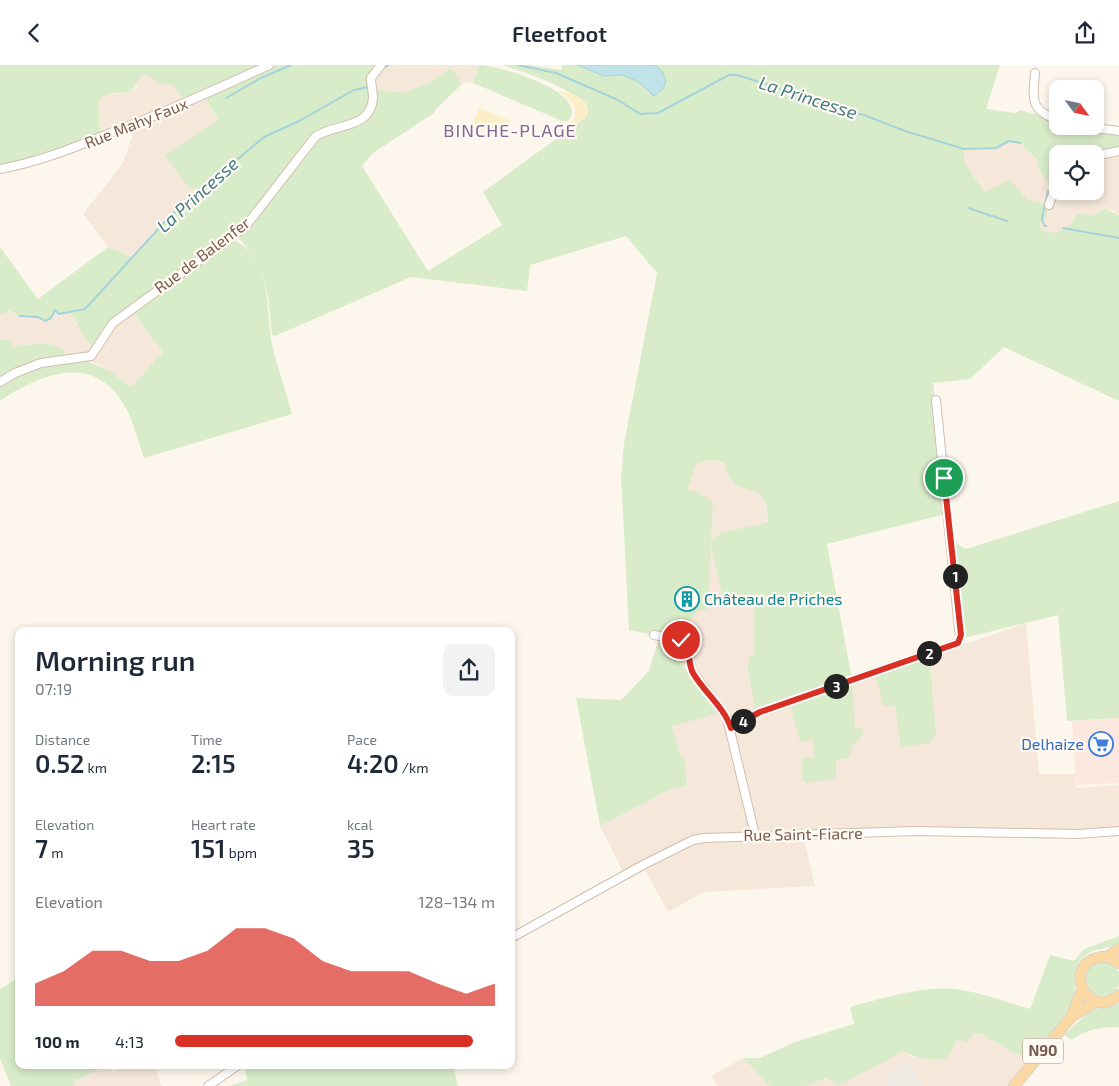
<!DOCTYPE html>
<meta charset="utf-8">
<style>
body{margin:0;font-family:"Exo 2",sans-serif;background:#f2f2f3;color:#1f2937;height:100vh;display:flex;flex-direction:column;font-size:19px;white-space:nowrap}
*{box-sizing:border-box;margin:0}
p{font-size:16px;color:#747a83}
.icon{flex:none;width:28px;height:28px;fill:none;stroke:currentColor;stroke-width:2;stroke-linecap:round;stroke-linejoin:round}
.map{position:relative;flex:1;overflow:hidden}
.panel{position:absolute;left:15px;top:562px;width:500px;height:442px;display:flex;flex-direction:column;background:#fff;border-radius:10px;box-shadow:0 2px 8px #0003}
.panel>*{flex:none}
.needle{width:32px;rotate:123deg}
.tools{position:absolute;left:1049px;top:15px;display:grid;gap:10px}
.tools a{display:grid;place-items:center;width:55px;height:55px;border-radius:10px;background:#fff;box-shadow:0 2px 8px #0003;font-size:25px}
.pin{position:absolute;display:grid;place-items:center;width:42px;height:42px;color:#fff;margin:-21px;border:2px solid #fff;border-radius:50%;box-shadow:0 1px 5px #0007}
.km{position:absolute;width:25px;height:25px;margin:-12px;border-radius:50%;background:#222;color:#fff;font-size:14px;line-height:25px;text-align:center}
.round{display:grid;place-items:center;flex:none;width:52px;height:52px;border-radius:10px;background:#f2f2f3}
.summary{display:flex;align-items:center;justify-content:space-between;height:85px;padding:0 20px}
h1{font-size:28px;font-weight:600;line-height:38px}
.figures{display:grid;grid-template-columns:repeat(3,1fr);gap:8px;height:85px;padding:5px 20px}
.figures div{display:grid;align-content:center}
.figures b{font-size:25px;font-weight:600}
.figures small{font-size:14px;font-weight:400}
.figures p{font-size:14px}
.chart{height:140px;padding:10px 20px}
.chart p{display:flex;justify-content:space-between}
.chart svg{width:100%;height:90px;margin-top:5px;fill:#d93025;opacity:.7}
ul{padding:0 20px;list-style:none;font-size:16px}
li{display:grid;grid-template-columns:80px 60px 1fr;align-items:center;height:38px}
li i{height:12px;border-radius:6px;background:#d93025}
header{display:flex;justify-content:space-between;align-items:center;height:65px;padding:0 20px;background:#fff;font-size:22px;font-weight:600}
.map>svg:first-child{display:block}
</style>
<header><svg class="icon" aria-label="back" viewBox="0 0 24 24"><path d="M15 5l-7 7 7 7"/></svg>Fleetfoot<svg class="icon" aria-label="share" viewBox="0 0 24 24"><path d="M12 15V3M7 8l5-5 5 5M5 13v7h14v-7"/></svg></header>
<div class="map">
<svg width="1119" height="1021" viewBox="0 0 1119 1021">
<rect width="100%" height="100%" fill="#fdf6ec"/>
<path fill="#f5e8da" d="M381 0H479L473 18 468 17 461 20 455 7 447 6 431 17 403 28 372 24 371 13Z
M142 9 172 19 187 38 203 31 218 55 203 125 172 149 132 192 108 182 83 149 123 98 134 66V60L97 74 100 68 98 36 107 29H120L135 24Z
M1009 76 1020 78 1039 96 1058 126H1095V91L1119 86V150L1113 145 1098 147 1092 151 1082 149 1073 153 1070 160 1055 168 1042 165 1039 158 1048 140 984 127 964 98V84L996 83Z
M8 245 28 252H38L55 245 59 249 73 248 76 260 109 266 132 246 163 287 130 323 108 305 90 296 94 289 67 294 36 278 12 282 11 275 0 274V248L3 250Z
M709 395 724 398 730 415 736 420 757 427 765 436 785 641 1026 558 1039 709H1075L1076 723 1119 720V769H917L804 773 815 821 704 827 668 847 645 805 627 815 600 761 669 725 687 720 684 692H681L672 661 658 576 654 574 655 488 697 398Z
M973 968H980L1012 987 1030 993 1007 1021H806L826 1013 838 1020 904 986 912 992 953 985 955 977 959 974 966 978Z
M743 993 770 1021H718L711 1011Z
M106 1001H109L112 1007 125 1001H154L162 1021H74V1018Z"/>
<path fill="#fde8e0" d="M1119 653V718L1076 720 1072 656Z"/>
<path fill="#efe9e4" d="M906 995 916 1007 922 1021H887L883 1014Z"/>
<path fill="#d8ecc9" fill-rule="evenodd" d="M0 0H381L374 7 372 24 403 28 431 17 450 4 455 7 461 20 436 44 434 48 373 88 362 101 428 206 502 160 483 127 585 53V37C560 19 531 9 502 0H530L561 5 562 0H577L604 11 622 10 637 16 649 28 664 10 655 0H1000L986 44 1015 48 1020 45 1057 55 1058 61 1119 66V86L1095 89H1058L1057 115 1053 126 1037 101 1039 96 1020 78 1009 76 996 83 964 84V97L984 127 1011 115 1027 135 1049 140 1045 154 1039 158 1042 165 1055 168 1070 160 1076 150 1082 148 1092 151 1105 144 1119 150V336L1004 282 970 314 933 318 949 448 827 479 852 615 855 664 862 663C863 672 860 676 852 680L849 693 836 695V713L808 718 802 715V693L814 692 813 674 800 677 790 637 756 650 748 606 749 591 754 590V538H724L711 479 708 544 697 546 690 555 688 565H684L681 575 629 565 621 411 624 379 657 208 626 171 530 200 527 226 411 212 275 271 272 270C268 228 268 201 235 170L118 254 95 284 81 268 72 248 59 249 55 245 51 253 45 256 38 252 20 251 9 245 3 250 0 248V182L38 234 108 182 132 192 172 149 202 125 189 123 165 91 218 55 204 31 187 38 172 19 165 20 142 9C128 42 117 18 98 36L100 68 97 74 0 101ZM709 395 724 397C726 403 728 412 732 416 741 427 759 422 765 437 767 443 767 451 768 457L722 468 711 476 713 437 696 426 687 425 697 398Z
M479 0C498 0 592 28 568 56H562L473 18Z
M234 175C273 194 265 244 272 279 277 302 286 326 292 349L144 393C139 379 135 363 129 349 100 287 46 305 0 336V319L32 302 84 295 108 305 131 322 163 287 132 246 229 176Z
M0 274 11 275 13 282C31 279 47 275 63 284L66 292 0 316Z
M1119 436V653L1067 656 1058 550 960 574 952 476 966 484Z
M658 576 691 610 716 649 672 661 681 692H684L687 720 669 725 600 761 576 633 621 635 649 606Z
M929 588 936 669 929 678 901 682 895 641H883L875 607Z
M1119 871V879C1107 885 1094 882 1084 891 1068 905 1079 922 1072 938 1065 955 1041 977 1029 992L1012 987 980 968H974L966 978 959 974 955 977 953 985 947 993C931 995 918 995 904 986L838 1021 826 1013 806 1021H770L743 993H760L795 977 854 959 850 942C884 933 920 921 955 924 980 927 1006 937 1030 944L1050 890 1074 896 1084 884Z
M1086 914a17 17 0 1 1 34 0a17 17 0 1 1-34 0Z
M19 912V1001H106L74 1017V1021H11L0 994V924Z
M1119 939V962C1102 962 1085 964 1072 975L1064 970 1092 944 1107 943Z
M250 1001H453L458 1021H229L247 1015 245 1004Z"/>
<path fill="#fcefc7" d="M559 26C572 27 591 35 588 50L572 62 569 58C583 46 570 34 559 26Z
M479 43 511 56 503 74 472 61Z"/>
<path fill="#bfe3e8" stroke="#a5d3da" d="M577 0H655L662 6 666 16 663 24 654 31 637 16 622 10 604 11Z"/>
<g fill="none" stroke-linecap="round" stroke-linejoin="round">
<path stroke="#a5d3da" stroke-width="2" d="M518 0 556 8 618 35 640 49 658 48 729 10H737L788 26 808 36 864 50 905 66 964 84 996 83 1009 76 1020 78
M383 3 389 0
M226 33 261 13 291 0
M968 143 1007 156
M1046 161 1044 160 1042 153 1048 126
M1063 163 1119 173
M20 251 38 252 45 256 51 253 55 245 59 249 85 244 172 149 264 72 299 56 354 25 369 22"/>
<defs>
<path id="minor" d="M1035 8C1033 34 1029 45 1058 55
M1079 61 1119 66
M1095 91 1119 86
M0 104C39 97 76 82 113 67 166 47 217 24 269 0
M1049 140 1058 115
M0 317 15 308 41 298 91 291 113 258 245 162 315 72C334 58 371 65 373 33 373 26 371 20 371 13L381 0
M654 570 681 575 686 579 692 606 727 653 755 770
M731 663 760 647 958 578 960 574 936 335
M511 873 643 800 693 775 704 773 916 766 1077 769 1119 766
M208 1021 237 1001"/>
<path id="major" d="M1107 892 1119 884
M1119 898C1112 893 1105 890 1097 893 1062 902 1089 957 1119 930
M1072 951 1097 936
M1014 1021 1072 951 1082 924"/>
</defs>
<use href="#minor" stroke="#d1beb0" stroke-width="10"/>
<use href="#major" stroke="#dad1cd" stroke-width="12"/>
<use href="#minor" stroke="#fff" stroke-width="8"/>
<use href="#major" stroke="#fbd9a5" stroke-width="10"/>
</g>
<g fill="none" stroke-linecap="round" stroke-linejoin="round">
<defs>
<path id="route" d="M681 575C692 584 687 597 693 608 704 627 724 642 731 663L760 647 958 578 961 570 944 413"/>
</defs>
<use href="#route" stroke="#fff" stroke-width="10"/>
<use href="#route" stroke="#d93025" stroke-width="6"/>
</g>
<defs>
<symbol id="building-ring" viewBox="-11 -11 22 22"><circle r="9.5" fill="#fffaf3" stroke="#0f9aa8" stroke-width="1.5"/><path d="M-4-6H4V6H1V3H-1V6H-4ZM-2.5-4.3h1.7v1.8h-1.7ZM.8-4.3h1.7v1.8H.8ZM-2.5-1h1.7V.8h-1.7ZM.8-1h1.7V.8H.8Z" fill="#0f9aa8"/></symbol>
<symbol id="supermarket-ring" viewBox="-11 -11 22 22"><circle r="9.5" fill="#fffaf3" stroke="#3f7fe0" stroke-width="1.5"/><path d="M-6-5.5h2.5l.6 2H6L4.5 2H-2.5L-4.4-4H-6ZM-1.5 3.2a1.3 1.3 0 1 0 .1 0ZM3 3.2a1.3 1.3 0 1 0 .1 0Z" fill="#3f7fe0"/></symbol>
</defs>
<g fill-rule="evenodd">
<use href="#building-ring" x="673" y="520" width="28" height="28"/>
<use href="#supermarket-ring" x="1087" y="665" width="28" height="28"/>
</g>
<g text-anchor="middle" stroke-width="4.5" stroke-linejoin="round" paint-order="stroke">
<rect fill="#fffaf3" stroke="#a28b7f" stroke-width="1" x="1023" y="973.5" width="40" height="25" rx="4"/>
<g font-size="15" font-weight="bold" fill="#7a5c4d">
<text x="1043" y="991">N90</text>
</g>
<g font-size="16" fill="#7a5c4d" stroke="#fffaf3">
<text transform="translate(136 58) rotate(-22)" y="6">Rue Mahy Faux</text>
<text transform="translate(202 190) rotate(-37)" y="6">Rue de Balenfer</text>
<text transform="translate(803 769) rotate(-1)" y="6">Rue Saint-Fiacre</text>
</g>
<g font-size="16" fill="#0d838f" stroke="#fffaf3" text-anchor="start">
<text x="704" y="540">Château de Priches</text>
</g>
<g font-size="16" fill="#366cbe" stroke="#fffaf3" text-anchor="end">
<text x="1084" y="685">Delhaize</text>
</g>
<g font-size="18" font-style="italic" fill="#437c86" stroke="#fffaf3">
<text transform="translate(808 33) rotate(18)" y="6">La Princesse</text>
<text transform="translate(198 130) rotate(-42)" y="6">La Princesse</text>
</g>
<g font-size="18" letter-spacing="1" fill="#846695" stroke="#fffaf3">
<text x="510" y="72">BINCHE-PLAGE</text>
</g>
</g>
</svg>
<div class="tools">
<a><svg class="needle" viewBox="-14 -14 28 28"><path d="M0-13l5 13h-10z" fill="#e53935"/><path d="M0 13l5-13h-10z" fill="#747a83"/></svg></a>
<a><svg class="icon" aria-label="locate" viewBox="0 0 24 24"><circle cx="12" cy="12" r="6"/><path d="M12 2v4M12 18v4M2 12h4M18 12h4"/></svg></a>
</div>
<div class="pin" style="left:944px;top:413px;background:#1e9e55"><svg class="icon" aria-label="arrive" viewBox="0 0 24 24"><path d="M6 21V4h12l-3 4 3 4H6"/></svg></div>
<div class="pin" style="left:681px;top:575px;background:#d93025"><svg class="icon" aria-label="check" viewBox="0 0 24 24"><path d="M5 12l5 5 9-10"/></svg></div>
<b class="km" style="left:955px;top:511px">1</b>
<b class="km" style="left:929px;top:588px">2</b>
<b class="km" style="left:836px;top:621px">3</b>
<b class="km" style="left:743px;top:656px">4</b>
<section class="panel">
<div class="summary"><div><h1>Morning run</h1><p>07:19</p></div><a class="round"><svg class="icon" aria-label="share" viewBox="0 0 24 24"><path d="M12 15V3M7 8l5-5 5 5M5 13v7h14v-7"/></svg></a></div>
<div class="figures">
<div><p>Distance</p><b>0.52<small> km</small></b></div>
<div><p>Time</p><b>2:15</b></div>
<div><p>Pace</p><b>4:20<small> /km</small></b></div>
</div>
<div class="figures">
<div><p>Elevation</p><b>7<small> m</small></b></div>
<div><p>Heart rate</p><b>151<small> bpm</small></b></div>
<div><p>kcal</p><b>35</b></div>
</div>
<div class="chart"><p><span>Elevation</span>128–134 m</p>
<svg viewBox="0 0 160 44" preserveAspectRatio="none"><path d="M0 44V33L10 27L20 17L30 17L40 22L50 22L60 17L70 6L80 6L90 11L100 22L110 27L120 27L130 27L140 33L150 38L160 33V44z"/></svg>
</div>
<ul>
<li><b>100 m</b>4:13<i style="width:93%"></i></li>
</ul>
</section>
</div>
